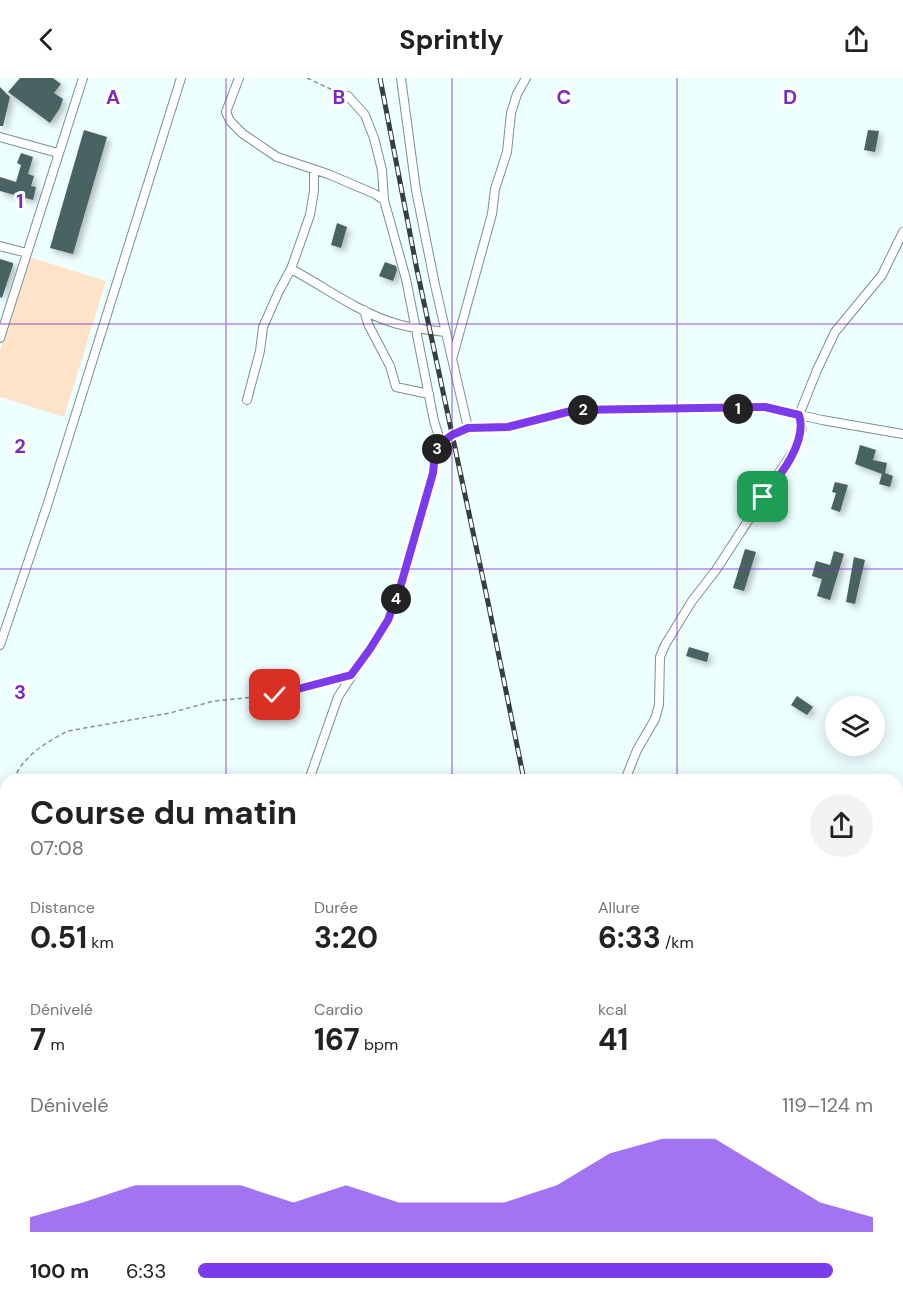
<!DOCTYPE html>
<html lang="fr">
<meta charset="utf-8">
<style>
body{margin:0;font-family:"DM Sans",sans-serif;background:#f2f2f2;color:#222;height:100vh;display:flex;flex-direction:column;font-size:22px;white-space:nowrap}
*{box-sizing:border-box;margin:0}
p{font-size:20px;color:#767676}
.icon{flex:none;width:33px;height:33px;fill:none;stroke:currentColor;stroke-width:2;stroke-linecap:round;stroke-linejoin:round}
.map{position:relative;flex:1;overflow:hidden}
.side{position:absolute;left:0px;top:696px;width:903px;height:532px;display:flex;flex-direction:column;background:#fff;border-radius:18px 18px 0 0;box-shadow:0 3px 15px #0003}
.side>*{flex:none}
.buttons{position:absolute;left:825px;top:618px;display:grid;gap:12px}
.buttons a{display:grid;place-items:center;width:60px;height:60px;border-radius:50%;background:#fff;box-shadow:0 3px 15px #0003;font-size:30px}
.pin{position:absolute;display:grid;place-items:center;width:51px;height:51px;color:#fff;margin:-26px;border-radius:12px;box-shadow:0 3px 9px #0006}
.km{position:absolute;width:30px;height:30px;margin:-15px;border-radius:50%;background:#222;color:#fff;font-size:16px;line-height:30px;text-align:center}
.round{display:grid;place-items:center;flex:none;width:63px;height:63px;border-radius:32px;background:#f2f2f2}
.summary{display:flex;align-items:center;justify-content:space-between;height:102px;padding:0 30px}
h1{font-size:33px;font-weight:700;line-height:45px}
.figures{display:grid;grid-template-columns:repeat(3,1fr);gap:9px;height:102px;padding:6px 30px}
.figures div{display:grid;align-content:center}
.figures b{font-size:30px;font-weight:700}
.figures small{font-size:16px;font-weight:400}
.figures p{font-size:16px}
.chart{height:168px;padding:12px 30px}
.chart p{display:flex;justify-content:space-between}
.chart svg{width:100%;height:108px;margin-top:6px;fill:#7c3aed;opacity:.7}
ul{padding:0 30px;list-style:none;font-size:20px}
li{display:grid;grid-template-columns:96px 72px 1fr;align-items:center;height:45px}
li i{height:15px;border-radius:8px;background:#7c3aed}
header{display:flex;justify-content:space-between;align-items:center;height:78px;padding:0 30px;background:#fff;font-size:27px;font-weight:700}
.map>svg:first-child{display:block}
</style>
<header><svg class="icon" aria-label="back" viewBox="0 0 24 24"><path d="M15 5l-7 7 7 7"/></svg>Sprintly<svg class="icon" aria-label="share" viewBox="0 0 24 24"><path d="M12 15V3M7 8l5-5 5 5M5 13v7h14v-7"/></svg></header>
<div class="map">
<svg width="903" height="1228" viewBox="0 0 903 1228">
<defs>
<filter id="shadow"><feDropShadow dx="3.5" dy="3.5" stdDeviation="3" flood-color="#0004"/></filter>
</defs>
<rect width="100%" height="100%" fill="#eff"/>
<path fill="#ffe3c8" d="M29 179 106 203 64 339 0 319V272Z"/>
<path fill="#496262" filter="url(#shadow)" d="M20 0H53L61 6 54 15 63 21 60 30 50 45 8 14Z
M0 9 10 19 3 48H0Z
M84 52 107 59 73 176 50 170Z
M868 52 879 53 875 74 864 72Z
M21 75 33 79 28 96 34 98 31 108 36 109 33 122 0 113V99L16 104 21 87 17 85Z
M337 145 347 149 341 170 331 167Z
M0 181 13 185V187L2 220 0 219Z
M385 184 396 188 397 192 393 203 379 198Z
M860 367 876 372 873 382 887 385 885 395 893 398 890 409 879 406 882 396 855 386Z
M835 404 848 407 840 434 831 431 836 415 832 414Z
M745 471 756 474 744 513 733 510Z
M834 473 844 476 830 522 817 518 822 501 812 498 816 483 830 487Z
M854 479 865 482 855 526 846 524Z
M689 569 709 575 707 584 686 578Z
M797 618 813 629 807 637 791 627Z"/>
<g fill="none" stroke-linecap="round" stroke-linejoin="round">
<defs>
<path id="street" d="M239 0 226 34 230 43 243 56 277 79 328 96 375 116 384 122
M401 0 416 112 435 207 468 350
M348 18 365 37 374 60 382 92 384 122 406 201 434 343 441 365
M0 59 58 75
M0 168 27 175
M291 191C323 208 357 233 391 244 408 250 428 252 446 254
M364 232 368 246 390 288 396 309 429 316
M0 260 83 0
M453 278 492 136 495 111 507 74 511 35 517 16 526 0
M247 322 260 273 263 249 279 213 291 191 310 137 314 113V92
M0 567 47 428 181 0
M309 702 338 619 388 542 400 510 433 395 435 374 441 365 452 357 468 350 508 349 575 332 765 329 822 342 903 356
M625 702 637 672 655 641 659 627 660 579 665 567 692 523 716 492 796 369 802 351 799 337 817 292 835 254 882 197 903 154
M581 1222 594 1228
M135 1228 139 1222
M167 1228V1222
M694 1228 695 1222"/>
</defs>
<use href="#street" stroke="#779191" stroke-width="10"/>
<path stroke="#869494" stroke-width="1.5" stroke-dasharray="4.5 3" stroke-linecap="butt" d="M307 0 339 15
M14 702C21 679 48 663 68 653L170 635 214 623 275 617 338 601
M0 736 6 724
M0 968H6
M0 991 6 1004"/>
<use href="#street" stroke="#fff" stroke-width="8"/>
<defs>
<path id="rail" d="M380 0 417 192 489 529 524 702
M897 1186 903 1189"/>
</defs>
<use href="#rail" stroke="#343f3f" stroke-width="5"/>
<use href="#rail" stroke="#fff" stroke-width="3" stroke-dasharray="9" stroke-linecap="butt"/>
</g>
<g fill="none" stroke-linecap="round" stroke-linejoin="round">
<defs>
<path id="route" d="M275 617 351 597 370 571 388 542 400 510 433 395 435 374 441 365 452 357 468 350 508 349 575 332 765 329 799 337C808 364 779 399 763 419"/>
</defs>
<use href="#route" stroke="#fff" stroke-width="12"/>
<use href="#route" stroke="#7c3aed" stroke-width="8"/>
</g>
<path fill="none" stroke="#7b2cbf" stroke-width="1.5" stroke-opacity="0.55" d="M226 0V702M452 0V702M677 0V702M0 246H903M0 491H903M0 737H6M897 737H903M0 982H6M897 982H903M226 1222V1228M452 1222V1228M677 1222V1228"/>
<g font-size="20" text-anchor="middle" font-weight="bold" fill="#7b2cbf" stroke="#fff" stroke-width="6" stroke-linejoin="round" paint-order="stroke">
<text x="113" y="26">A</text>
<text x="339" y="26">B</text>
<text x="564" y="26">C</text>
<text x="790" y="26">D</text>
<text x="20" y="130">1</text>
<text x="20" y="375">2</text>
<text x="20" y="621">3</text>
</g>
</svg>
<div class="buttons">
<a><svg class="icon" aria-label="layers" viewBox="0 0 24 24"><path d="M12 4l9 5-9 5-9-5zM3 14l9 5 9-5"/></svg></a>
</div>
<div class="pin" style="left:763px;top:419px;background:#1e9e55"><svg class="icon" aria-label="arrive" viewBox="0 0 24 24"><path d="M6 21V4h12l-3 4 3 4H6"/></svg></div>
<div class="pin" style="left:275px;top:617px;background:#d93025"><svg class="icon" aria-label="check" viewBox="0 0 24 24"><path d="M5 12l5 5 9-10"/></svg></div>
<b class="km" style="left:738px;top:331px">1</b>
<b class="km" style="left:583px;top:332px">2</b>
<b class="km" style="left:437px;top:371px">3</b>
<b class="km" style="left:396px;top:521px">4</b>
<section class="side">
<div class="summary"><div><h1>Course du matin</h1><p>07:08</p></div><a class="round"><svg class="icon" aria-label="share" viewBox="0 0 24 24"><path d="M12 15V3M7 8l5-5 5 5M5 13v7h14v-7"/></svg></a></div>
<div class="figures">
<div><p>Distance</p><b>0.51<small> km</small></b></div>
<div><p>Durée</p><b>3:20</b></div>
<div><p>Allure</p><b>6:33<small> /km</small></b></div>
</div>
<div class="figures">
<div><p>Dénivelé</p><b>7<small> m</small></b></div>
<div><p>Cardio</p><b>167<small> bpm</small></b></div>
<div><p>kcal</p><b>41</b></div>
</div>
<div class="chart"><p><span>Dénivelé</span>119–124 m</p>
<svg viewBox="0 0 160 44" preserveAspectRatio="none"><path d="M0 44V38L10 32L20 25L30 25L40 25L50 32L60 25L70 32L80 32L90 32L100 25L110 12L120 6L130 6L140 19L150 32L160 38V44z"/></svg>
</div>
<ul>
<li><b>100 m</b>6:33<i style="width:94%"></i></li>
</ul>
</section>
</div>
